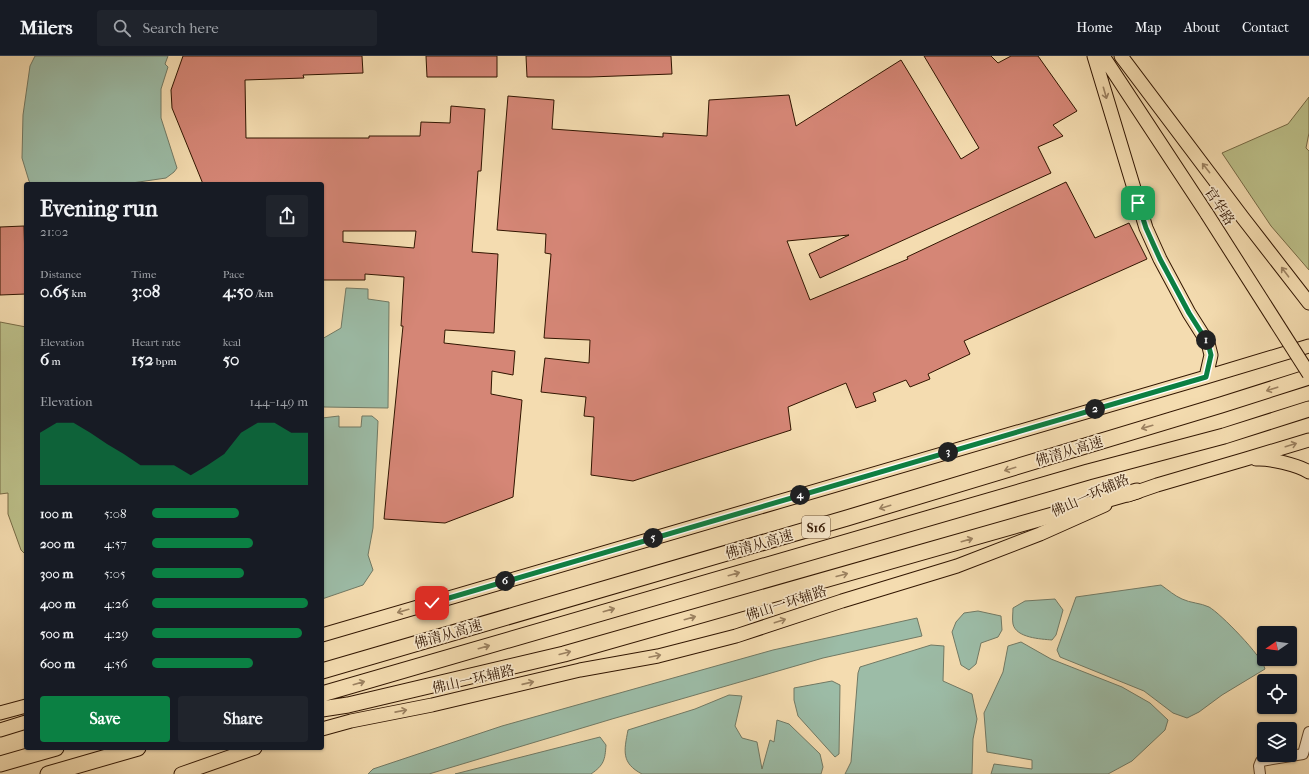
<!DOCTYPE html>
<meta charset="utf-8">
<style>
body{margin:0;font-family:"IM FELL French Canon","Noto Serif SC",serif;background:#20242c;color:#f1f3f6;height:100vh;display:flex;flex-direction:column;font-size:15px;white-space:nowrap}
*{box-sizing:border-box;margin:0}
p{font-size:13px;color:#9ea1a6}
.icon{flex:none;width:22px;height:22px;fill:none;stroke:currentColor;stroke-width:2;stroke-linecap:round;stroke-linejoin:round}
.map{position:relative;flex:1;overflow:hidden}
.drawer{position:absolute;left:24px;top:126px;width:300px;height:568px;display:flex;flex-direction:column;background:#171b24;border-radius:4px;box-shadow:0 1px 3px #0004}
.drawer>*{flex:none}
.needle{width:26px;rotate:257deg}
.fabs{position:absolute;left:1257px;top:570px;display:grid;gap:8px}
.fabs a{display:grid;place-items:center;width:40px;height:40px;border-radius:4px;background:#171b24;box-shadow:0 1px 3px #0004;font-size:20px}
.pin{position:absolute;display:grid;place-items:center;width:34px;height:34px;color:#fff;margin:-17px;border-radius:8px;box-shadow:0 2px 6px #0006}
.km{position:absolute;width:20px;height:20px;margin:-10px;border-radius:50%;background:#222;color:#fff;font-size:11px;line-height:20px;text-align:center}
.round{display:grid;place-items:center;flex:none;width:42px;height:42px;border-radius:4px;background:#20242c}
.head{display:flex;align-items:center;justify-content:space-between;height:68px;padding:0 16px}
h1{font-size:22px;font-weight:800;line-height:30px}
.metrics{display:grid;grid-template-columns:repeat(3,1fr);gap:6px;height:68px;padding:4px 16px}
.metrics div{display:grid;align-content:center}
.metrics b{font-size:17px;font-weight:800}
.metrics small{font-size:11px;font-weight:400}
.metrics p{font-size:11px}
.chart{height:112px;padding:8px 16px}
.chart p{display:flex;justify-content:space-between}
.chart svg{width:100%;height:72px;margin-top:4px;fill:#0b8043;opacity:.7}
.button{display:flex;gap:8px;margin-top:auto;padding:8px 16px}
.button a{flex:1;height:46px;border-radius:4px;background:#0b8043;color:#fff;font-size:16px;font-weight:800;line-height:46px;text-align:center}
.button a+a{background:#20242c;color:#f1f3f6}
ul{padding:0 16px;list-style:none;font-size:13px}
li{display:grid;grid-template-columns:64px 48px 1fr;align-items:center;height:30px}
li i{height:10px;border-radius:5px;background:#0b8043}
header{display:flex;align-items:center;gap:24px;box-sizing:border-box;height:56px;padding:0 20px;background:#171b24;border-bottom:1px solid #363941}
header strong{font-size:19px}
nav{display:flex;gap:22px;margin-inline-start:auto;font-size:14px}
.search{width:280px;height:36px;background:#20242c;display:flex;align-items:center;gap:10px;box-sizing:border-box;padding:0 14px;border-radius:4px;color:#9ea1a6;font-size:15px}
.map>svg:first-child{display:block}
</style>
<header>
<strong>Milers</strong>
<div class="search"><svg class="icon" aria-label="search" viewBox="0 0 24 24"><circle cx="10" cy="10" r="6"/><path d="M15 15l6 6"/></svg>Search here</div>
<nav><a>Home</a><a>Map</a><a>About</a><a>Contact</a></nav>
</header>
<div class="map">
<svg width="1309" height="718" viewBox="0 0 1309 718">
<rect width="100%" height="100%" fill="#f4dcb0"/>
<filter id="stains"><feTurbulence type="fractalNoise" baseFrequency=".005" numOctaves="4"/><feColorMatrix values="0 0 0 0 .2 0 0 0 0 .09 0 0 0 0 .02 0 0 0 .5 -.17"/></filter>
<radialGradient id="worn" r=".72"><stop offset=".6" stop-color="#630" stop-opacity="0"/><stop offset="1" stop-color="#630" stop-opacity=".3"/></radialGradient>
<path fill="#bcc08a" stroke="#766a45" d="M1309 41V77L1306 92 1309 95V214L1271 170 1222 97 1288 68Z
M0 266 26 271V499L21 494 8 458V437L0 438Z"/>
<path fill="#9cbca7" stroke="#717964" d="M35 0H168L165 8 168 11 161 33V62L177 112 174 116 166 122 125 128H31L29 125 22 102 23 59 30 10Z
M346 232 368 233V243L389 246 388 352 324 351 322 347V283L341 272Z
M339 360V371H361L362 360H372L378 365 373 472 368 499 373 514 363 529 322 543V362Z
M1161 529C1168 534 1175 540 1182 543 1190 547 1201 547 1209 551 1220 557 1263 601 1265 613L1222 639 1199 656 1187 662 1173 657 1144 635 1060 601 1057 594 1076 541Z
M1055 543 1063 554 1056 579 1052 584C1041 583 1016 582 1013 568 1012 563 1013 557 1013 552L1025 545Z
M978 555 1001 560 1002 574 998 581 981 587 976 608 969 614 961 609 952 576 956 566 964 557Z
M917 562 922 580 823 602 612 663 429 718H368L373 713 502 670 773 594Z
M1021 586 1051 603 1122 631 1150 647 1168 664 1165 674 1132 705 1108 718H991L994 708 1032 713V704L987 696 984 657 1003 616 1008 590Z
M931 589 944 590 943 625 972 638 977 663 973 683 972 718H845L851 706 858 617 860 611Z
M832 625 840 629 839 698 835 701 798 660 794 644V632Z
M729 639 742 640 735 670 742 682 757 686 762 713 770 684 774 686 777 664 789 668 820 698 823 711 821 718H642C621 707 624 695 628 674L695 653Z
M600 681 606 689C605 704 604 709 591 718H455Z"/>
<path fill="#d58676" stroke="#311500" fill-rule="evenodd" d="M183 0H362L363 17 303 19 304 22 245 24 246 82H369V80H420L421 66 450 67 451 50 485 53 481 115H478L472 196 498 198 494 277 445 274 444 287 515 295 513 319 492 315 491 338 522 344 513 441 445 467 384 463 403 270H401L404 221 365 218V224H322V128H203L172 52 171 34ZM343 175H416L414 192 343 186Z
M426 0H497V21H427Z
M526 0H671L672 18 590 21H527Z
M924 0H991L998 7 1011 0H1038L1077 55 1053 69 1063 80 1038 91 1051 117 820 222 809 198 849 179 787 185 810 244 908 203 907 201 1066 126 1095 182 1129 167 1147 203 964 285 970 298 928 318 930 323 910 331 906 324 873 337 876 345 856 352 846 327 788 351 791 374 633 425 591 419 594 361 584 360 586 341 541 336 545 302 589 307 590 284 544 282 551 198 545 197 546 178 497 174 508 40 554 44 552 73 663 81V77L707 80 709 44 789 39 796 70 901 4 961 103 979 92Z
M24 170 26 238 0 239V171Z"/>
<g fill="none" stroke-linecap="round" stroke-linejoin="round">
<defs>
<path id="minor" d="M1260 718 1259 710 1261 705 1303 698 1309 676"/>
<path id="major" d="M1094 0 1146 172 1160 203 1189 257 1208 287 1211 299 1206 321
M1103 0 1207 158
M1121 0 1243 162 1309 247
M1256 403C1269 402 1298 409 1309 416
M1128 439 1157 429 1246 403 1309 384
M322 579 1206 321 1309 290
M0 657 26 650
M322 673 351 665 432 649 580 614 658 600 736 580 842 545 957 510 1040 478 1105 449
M0 674 26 666
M181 718 255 692"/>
<path id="highway" d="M322 615 847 462 1221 349 1309 321
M322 638 1088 416 1224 380 1309 353
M322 653 348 649 564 598 1137 435
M0 708 56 692
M48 718 138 692"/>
</defs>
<use href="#minor" stroke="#62472c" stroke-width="12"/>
<use href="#major" stroke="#311500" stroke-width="15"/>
<use href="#highway" stroke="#311500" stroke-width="17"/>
<use href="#minor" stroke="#f8e8cc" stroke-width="10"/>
<use href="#major" stroke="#f4dcb0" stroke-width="13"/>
<use href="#highway" stroke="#f4dcb0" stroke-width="15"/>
<defs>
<path id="major-bridge" d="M1207 158 1309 318"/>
</defs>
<use href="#major-bridge" stroke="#311500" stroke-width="15" stroke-linecap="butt"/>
<use href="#major-bridge" stroke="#f4dcb0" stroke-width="13"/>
</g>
<defs><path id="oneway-shaft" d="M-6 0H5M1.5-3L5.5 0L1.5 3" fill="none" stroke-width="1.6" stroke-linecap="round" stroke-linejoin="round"/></defs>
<g stroke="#9c8261">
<use href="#oneway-shaft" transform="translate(1105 37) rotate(74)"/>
<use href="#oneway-shaft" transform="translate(1206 112) rotate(-128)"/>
<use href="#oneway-shaft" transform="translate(1285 216) rotate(-127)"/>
<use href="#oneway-shaft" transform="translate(1272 333) rotate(162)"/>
<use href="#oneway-shaft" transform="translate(1147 371) rotate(164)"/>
<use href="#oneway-shaft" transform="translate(1291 389) rotate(-17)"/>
<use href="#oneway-shaft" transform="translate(1010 413) rotate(163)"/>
<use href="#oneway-shaft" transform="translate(885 451) rotate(163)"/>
<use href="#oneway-shaft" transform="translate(967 484) rotate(-16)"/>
<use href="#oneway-shaft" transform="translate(734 518) rotate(-16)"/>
<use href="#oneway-shaft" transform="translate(842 519) rotate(-15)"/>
<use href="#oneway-shaft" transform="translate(609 554) rotate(-16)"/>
<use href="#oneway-shaft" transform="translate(403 555) rotate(164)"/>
<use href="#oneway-shaft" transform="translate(690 562) rotate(-16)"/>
<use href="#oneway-shaft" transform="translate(780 565) rotate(-18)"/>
<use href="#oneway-shaft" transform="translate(484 591) rotate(-16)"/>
<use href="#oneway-shaft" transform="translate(565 597) rotate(-15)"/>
<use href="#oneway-shaft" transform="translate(655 600) rotate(-12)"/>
<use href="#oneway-shaft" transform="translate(359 627) rotate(-16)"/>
<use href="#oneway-shaft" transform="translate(528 627) rotate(-13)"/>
<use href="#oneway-shaft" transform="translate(401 655) rotate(-11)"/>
</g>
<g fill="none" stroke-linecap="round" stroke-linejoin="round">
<defs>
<path id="route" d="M432 547 1206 321 1211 299 1208 287 1189 257 1160 203 1146 172 1138 147"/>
</defs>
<use href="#route" stroke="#fff" stroke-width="8"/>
<use href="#route" stroke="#0b8043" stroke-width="5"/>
</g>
<g text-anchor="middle" stroke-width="3.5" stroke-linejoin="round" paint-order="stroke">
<rect fill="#f8e8cc" stroke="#6d543d" stroke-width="1" x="802" y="460" width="28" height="22" rx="3"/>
<g font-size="13" font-weight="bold" fill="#311500">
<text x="816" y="476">S16</text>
</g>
<g font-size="14" fill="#311500" stroke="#f8e8cc">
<text transform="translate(1220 150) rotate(57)" y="5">官华路</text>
<text transform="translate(1069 395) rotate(-17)" y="5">佛清从高速</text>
<text transform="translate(1090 439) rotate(-24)" y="5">佛山一环辅路</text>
<text transform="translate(759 488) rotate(-16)" y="5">佛清从高速</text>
<text transform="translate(786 547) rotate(-18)" y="5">佛山一环辅路</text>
<text transform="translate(448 578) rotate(-16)" y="5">佛清从高速</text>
<text transform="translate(473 623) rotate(-13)" y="5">佛山一环辅路</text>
</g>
</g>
<rect width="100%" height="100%" filter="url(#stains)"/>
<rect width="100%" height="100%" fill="url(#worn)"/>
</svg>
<div class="fabs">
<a><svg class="needle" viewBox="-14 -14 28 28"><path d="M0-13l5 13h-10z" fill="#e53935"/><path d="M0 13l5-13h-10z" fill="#9ea1a6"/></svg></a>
<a><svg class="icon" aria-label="locate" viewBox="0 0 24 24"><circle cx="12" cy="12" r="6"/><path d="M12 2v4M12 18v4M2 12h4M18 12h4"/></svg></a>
<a><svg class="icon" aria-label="layers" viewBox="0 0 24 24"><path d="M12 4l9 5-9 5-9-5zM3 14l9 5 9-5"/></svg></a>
</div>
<div class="pin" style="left:1138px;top:147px;background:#1e9e55"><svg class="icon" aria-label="arrive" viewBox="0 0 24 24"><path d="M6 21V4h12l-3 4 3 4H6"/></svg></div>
<div class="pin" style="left:432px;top:547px;background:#d93025"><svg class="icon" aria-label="check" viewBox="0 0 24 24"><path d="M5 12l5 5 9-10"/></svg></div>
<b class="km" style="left:1206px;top:284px">1</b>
<b class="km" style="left:1095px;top:353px">2</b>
<b class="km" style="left:948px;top:396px">3</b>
<b class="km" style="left:800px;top:439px">4</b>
<b class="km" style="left:653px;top:482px">5</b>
<b class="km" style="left:505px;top:525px">6</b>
<section class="drawer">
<div class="head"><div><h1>Evening run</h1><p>21:02</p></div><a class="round"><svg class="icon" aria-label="share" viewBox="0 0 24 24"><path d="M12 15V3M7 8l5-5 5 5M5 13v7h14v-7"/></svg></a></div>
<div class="metrics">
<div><p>Distance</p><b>0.65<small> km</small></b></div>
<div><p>Time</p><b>3:08</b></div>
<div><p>Pace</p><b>4:50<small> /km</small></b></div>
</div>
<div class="metrics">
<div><p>Elevation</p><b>6<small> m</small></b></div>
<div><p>Heart rate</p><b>152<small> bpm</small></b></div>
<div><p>kcal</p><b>50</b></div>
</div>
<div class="chart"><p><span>Elevation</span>144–149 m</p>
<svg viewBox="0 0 160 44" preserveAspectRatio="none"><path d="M0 44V12L10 6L20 6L30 12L40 19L50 25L60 32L70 32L80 32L90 38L100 32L110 25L120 12L130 6L140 6L150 12L160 12V44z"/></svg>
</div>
<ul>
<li><b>100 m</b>5:08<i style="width:56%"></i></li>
<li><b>200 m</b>4:57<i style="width:65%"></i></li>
<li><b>300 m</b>5:05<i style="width:59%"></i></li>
<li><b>400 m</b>4:26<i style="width:100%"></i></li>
<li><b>500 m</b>4:29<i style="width:96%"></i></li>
<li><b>600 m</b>4:56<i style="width:65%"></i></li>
</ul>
<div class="button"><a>Save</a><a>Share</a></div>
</section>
</div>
